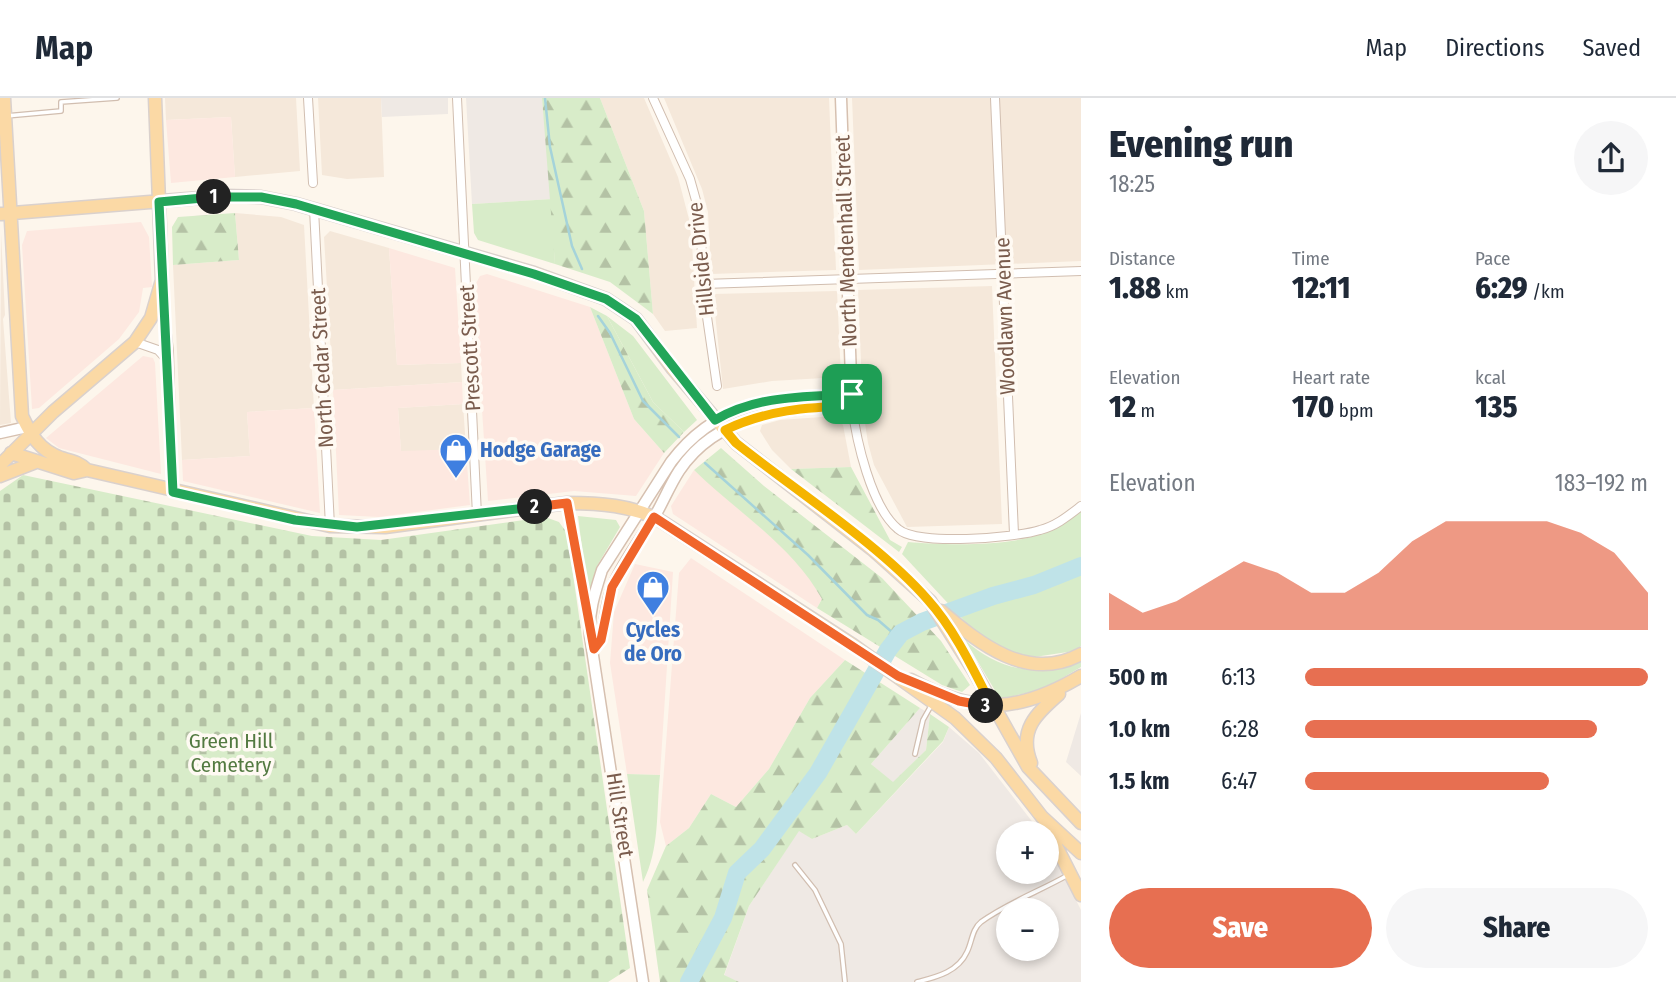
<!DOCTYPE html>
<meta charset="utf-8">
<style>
body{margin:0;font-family:"Fira Sans Condensed",sans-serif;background:#f6f6f7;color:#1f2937;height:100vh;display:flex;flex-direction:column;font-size:26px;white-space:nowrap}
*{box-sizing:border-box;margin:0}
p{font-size:23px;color:#747a83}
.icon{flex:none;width:38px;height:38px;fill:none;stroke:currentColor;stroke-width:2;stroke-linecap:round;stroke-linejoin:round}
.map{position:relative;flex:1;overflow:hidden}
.side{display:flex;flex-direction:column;background:#fff;width:595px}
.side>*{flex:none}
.controls{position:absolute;left:996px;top:723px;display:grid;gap:14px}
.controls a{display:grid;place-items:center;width:63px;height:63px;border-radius:50%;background:#fff;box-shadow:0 4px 10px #0003;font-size:35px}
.pin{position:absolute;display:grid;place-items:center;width:60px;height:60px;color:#fff;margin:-30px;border-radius:14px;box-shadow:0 4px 10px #0006}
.km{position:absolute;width:35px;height:35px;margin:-18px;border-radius:50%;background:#222;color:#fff;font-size:19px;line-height:35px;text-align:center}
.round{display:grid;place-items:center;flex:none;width:74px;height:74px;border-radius:37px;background:#f6f6f7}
.overview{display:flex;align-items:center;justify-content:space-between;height:119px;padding:0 28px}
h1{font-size:38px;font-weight:800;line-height:52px}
.stats{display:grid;grid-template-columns:repeat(3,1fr);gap:10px;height:119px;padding:7px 28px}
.stats div{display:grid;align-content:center}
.stats b{font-size:30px;font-weight:800}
.stats small{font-size:19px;font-weight:400}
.stats p{font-size:19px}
.chart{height:196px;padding:14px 28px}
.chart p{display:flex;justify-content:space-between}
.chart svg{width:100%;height:126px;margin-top:7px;fill:#e76f51;opacity:.7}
.cta{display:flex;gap:14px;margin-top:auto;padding:14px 28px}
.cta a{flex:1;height:80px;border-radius:42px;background:#e76f51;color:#fff;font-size:28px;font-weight:800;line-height:80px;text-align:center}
.cta a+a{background:#f6f6f7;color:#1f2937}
ul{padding:0 28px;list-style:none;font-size:23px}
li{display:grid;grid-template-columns:112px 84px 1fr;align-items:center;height:52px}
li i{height:18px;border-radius:9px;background:#e76f51}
header{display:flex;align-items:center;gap:42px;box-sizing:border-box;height:98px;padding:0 35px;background:#fff;border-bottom:2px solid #e0e1e3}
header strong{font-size:33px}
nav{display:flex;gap:38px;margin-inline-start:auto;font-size:24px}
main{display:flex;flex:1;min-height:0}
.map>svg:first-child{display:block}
</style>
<header>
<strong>Map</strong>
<nav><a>Map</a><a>Directions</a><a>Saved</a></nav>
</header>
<main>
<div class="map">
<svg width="1081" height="884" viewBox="0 0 1081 884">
<defs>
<pattern id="forest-firs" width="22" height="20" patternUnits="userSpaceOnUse" patternTransform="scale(1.75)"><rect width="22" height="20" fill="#d8ecc9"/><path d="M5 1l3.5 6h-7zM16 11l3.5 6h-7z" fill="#b4c2a5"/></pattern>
<pattern id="cemetery-stones" width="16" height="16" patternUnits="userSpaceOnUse" patternTransform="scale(1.75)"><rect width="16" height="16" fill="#d8ecc9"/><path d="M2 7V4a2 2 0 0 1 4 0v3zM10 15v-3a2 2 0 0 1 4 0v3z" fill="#b4c2a5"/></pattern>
</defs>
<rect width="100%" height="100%" fill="#fdf6ec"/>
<path fill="#f5e8da" d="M165 0H296L300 73 235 79 231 19 166 22Z
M318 0H381L384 79 347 81 322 77Z
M600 0H644L678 79 691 129 697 230 665 233 653 216 644 113Z
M664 0H829L836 172 711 176 708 114 702 91Z
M852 0H1081V163L859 172Z
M235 115 281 119 304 127 314 310 247 314 250 358 182 362 173 167 239 162Z
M330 133 389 150 397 267 461 265 462 284 333 292 324 139Z
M1 135 5 217 3 221 11 325 0 327Z
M992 188 1002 426 907 429 874 367 868 345 863 312 858 192Z
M837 193 841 279 772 283 723 291 713 196Z
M463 306 466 351 401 354 398 310Z
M835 318 843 327 851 369 791 371 772 352 760 333 762 327 780 322Z"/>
<path fill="#fde8e0" d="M231 19 235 79 171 85 166 22Z
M141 124 149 139 152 189 143 190 139 214 119 241 39 310 32 311 22 147 27 133Z
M389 150 455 170 461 265 397 267Z
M487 176 590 209 634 321 664 355 636 398 574 393 488 403 474 189 480 178Z
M143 258 153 260 155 265 161 376 59 350 46 340Z
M462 284 463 306 398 310 401 353 466 351 470 407 379 419 339 417 333 292Z
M314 310 320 415 183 383 182 362 250 358 247 314Z
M694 372 785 451 810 480 822 501 817 510 673 416 671 408Z
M691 460 845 562 810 600 769 671 736 709 711 696 689 730 666 748 660 724 679 475Z
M635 466 673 474 660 677 627 676 610 565 614 514Z"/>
<path fill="#efe9e4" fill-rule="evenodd" d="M381 0H448V16L382 19Z
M466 0H542L552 101 472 106Z
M920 610 930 616 926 652 893 685 871 666Z
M1081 615V678L1066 664Z
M949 629 979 655 1041 735H1008V774H1046L1047 745 1081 812V884H739L724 878 749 808 799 732 812 741 847 727 856 736 943 644ZM1008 812H1046V850H1008Z"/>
<path fill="#d8ecc9" d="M552 101 555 166 478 142 474 135 472 106Z
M607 218 633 238 697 322 684 334 653 304Z
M1081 410V548L1074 553 1028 560 984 544 902 456 908 444C941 447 1010 449 1039 436 1054 430 1067 418 1081 410Z
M578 418 616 422 620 429 597 468 588 498Z
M965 542C999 573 1037 579 1081 564V569L1044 591 1000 601Z
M627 676 660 677C656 715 660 750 643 784Z"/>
<path fill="url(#forest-firs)" d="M542 0H600L644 113 653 216 610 184 555 166Z
M235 115 239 162 173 167 172 129 178 119Z
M590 209 607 218 653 304 684 334 664 355 634 321Z
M721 350 764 388 882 480 941 543 970 587 962 594 942 587 817 510 822 501C792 447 738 415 694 372Z
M851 369 890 442 902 449 899 454 791 371Z
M845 562 920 610 871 666 893 684 926 652 930 616 949 629 943 643 856 736 847 727 812 741 799 733 749 808 724 877 739 884H660L647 792 666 748 689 730 711 696 736 709 769 671 810 600Z"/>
<path fill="url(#cemetery-stones)" d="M23 377 312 438 381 442 545 419 559 424 567 435 630 870 608 884H0V393Z"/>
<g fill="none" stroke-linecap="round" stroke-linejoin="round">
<path stroke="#a5d3da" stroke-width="2.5" d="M545 0 550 49 572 148 582 171
M598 218 610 235 643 303 679 339
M705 365 808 457 867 517 878 522 900 541"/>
<path stroke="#bfe3e8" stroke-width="18" d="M689 884 723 820 737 775 762 751 818 675 888 552 901 535 922 524 993 498 1034 487 1081 468"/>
<defs>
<path id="lane" d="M6 18 61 13V4L117 0
M915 656 923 622 932 606
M1046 756 1055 752
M795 767 815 792 841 846 845 884
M917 884C936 879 958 874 967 854 972 844 972 831 981 824 1007 805 1040 793 1068 777"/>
<path id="street" d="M308 0 313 85
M457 0 477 417
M653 0 690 81 699 113 706 212 717 288
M995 0 1014 436
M314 111 330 428
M704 186 1081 173
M162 191 169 253 173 394
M135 244 158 252 168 263
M852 308C856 341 871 409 898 431 917 448 1015 440 1040 432 1056 428 1068 418 1081 408
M567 405 588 520"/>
<path id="secondary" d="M0 335 27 329
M594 550C607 535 604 509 612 490 623 463 642 440 656 416 664 402 670 387 679 373 718 314 789 310 852 308L841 0
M643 884 590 538C588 515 595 494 602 472L671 364C720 299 778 301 852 296"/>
<path id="primary" d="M4 0 22 318C31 337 39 352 61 360 71 363 79 364 87 372
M0 116 225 98 261 99 296 106 534 175 606 201 636 221 673 271 736 345 872 451 930 503 974 573 1028 669 1081 725
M11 355 74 375 87 372 330 428 385 429 567 405C599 405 632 407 661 423L853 547 955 620 996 660 1042 719 1081 755
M0 367 53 314 135 244 151 220 162 182 155 0
M0 378 36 364
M941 513C980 546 1028 585 1081 556
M911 582C975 617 1019 615 1081 578
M1031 665C1018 632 1036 616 1059 596
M1045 726 1081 797"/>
</defs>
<use href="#lane" stroke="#d1beb0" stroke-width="6"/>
<use href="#street" stroke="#d1beb0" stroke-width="10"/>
<use href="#secondary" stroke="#d6c0b0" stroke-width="13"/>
<use href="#primary" stroke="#dad1cd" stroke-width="15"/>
<use href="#lane" stroke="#fff" stroke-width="3.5"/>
<use href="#street" stroke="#fff" stroke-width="8"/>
<use href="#secondary" stroke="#fff" stroke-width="10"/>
<use href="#primary" stroke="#fbd9a5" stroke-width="12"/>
</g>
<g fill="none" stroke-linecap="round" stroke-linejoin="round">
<defs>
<path id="split-1" d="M214 99H261L296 106 534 176 606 201 636 221 715 322C758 297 804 299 852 296"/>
<path id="split-2" d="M214 99 159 104 173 394 295 422 357 429 535 409"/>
<path id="split-3" d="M535 409 567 405 594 551 601 542 612 489 654 419 898 578 959 603 986 608"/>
<path id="split-4" d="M852 296V308C806 309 767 312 725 332L736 345C796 393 879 446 928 502 955 532 974 573 992 608H986"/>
</defs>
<use href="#split-1" stroke="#fff" stroke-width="14"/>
<use href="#split-2" stroke="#fff" stroke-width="14"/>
<use href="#split-3" stroke="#fff" stroke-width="14"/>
<use href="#split-4" stroke="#fff" stroke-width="14"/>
<use href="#split-1" stroke="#22a559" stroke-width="9"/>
<use href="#split-2" stroke="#22a559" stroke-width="9"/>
<use href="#split-3" stroke="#f0652b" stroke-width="9"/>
<use href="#split-4" stroke="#f5b400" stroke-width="9"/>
</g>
<defs>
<symbol id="shop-pin" viewBox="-11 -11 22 30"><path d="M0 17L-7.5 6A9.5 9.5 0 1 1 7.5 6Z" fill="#3f7fe0" stroke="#fffaf3"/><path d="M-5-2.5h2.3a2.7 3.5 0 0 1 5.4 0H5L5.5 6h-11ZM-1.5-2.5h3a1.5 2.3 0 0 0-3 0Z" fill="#fff"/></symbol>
</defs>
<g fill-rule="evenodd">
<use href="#shop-pin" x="437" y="333" width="38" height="52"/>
<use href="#shop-pin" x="634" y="470" width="38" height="52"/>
</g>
<g text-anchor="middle" stroke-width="7" stroke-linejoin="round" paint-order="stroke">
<g font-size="21" fill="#7a5c4d" stroke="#fffaf3">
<text transform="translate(846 143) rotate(-92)" y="7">North Mendenhall Street</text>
<text transform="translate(701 161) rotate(-96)" y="7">Hillside Drive</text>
<text transform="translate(1005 218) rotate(-92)" y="7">Woodlawn Avenue</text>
<text transform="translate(470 250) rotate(-93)" y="7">Prescott Street</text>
<text transform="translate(322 270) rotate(-93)" y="7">North Cedar Street</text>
<text transform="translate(620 717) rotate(81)" y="7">Hill Street</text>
</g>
<g font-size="21" font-weight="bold" fill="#366cbe" stroke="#fffaf3" text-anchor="start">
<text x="480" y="359">Hodge Garage</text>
<text x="653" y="539" text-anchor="middle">Cycles<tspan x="653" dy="24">de Oro</tspan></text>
</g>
<g font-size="21" fill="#537a41" stroke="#fffaf3">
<text x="231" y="650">Green Hill<tspan x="231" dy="24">Cemetery</tspan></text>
</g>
</g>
</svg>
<div class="controls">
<a>+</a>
<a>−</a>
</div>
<div class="pin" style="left:852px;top:296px;background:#1e9e55"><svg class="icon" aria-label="arrive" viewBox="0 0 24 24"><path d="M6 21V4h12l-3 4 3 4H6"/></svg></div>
<b class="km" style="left:214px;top:99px">1</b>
<b class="km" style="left:535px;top:409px">2</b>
<b class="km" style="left:986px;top:608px">3</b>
</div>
<section class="side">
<div class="overview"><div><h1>Evening run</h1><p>18:25</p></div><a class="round"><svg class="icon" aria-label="share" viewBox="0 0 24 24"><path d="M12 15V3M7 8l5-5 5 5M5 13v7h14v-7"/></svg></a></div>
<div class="stats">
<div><p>Distance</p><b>1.88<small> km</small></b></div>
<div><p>Time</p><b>12:11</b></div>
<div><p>Pace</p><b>6:29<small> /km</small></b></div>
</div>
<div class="stats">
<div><p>Elevation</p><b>12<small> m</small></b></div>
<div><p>Heart rate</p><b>170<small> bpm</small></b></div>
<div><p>kcal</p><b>135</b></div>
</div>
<div class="chart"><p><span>Elevation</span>183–192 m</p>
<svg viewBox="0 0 160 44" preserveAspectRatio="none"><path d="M0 44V31L10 38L20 34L30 27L40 20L50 24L60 31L70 31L80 24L90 13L100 6L110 6L120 6L130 6L140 10L150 17L160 31V44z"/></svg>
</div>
<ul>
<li><b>500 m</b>6:13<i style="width:100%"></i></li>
<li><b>1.0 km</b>6:28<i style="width:85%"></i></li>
<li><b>1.5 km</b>6:47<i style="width:71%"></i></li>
</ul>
<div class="cta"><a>Save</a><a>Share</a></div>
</section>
</main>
